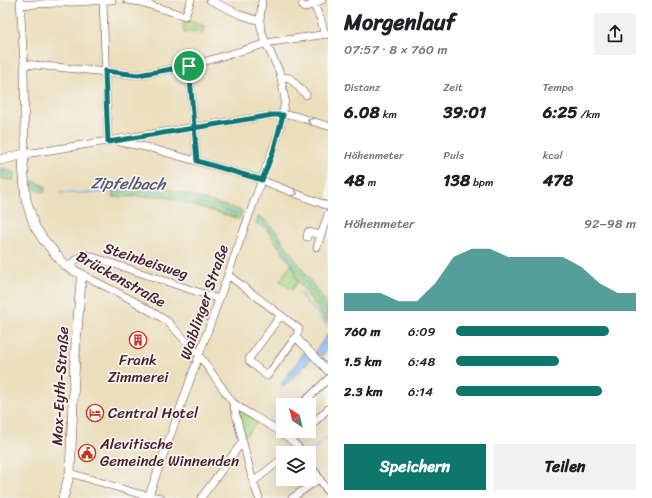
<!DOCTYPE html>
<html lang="de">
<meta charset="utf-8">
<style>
body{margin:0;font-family:Sriracha,sans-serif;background:#f2f2f2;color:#202124;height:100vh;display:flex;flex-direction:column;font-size:15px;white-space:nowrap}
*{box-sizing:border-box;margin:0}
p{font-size:13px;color:#757577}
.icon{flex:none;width:22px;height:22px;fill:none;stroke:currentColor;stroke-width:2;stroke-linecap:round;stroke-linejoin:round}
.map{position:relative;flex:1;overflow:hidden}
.details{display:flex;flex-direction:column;background:#fff;width:324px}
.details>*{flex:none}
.needle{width:26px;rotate:325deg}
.fabs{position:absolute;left:276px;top:398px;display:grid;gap:8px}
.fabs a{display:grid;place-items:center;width:40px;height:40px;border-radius:0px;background:#fff;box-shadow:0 4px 16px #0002;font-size:20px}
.pin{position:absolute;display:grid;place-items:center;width:34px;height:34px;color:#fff;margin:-17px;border:2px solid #fff;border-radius:50%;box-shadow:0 1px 4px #0007}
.round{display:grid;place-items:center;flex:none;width:42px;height:42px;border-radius:0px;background:#f2f2f2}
.headline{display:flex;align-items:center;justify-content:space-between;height:68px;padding:0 16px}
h1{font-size:22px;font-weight:800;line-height:30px}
.metrics{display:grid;grid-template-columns:repeat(3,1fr);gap:6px;height:68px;padding:4px 16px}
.metrics div{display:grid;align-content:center}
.metrics b{font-size:17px;font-weight:800}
.metrics small{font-size:11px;font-weight:400}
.metrics p{font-size:11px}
.chart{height:112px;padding:8px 16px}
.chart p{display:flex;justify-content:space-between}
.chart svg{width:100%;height:72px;margin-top:4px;fill:#0f766e;opacity:.7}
.primary-button{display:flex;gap:8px;margin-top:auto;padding:8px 16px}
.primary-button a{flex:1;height:46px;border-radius:0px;background:#0f766e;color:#fff;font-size:16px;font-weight:800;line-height:46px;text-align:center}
.primary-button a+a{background:#f2f2f2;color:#202124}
ul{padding:0 16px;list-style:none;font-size:13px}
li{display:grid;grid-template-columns:64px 48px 1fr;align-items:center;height:30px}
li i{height:10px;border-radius:5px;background:#0f766e}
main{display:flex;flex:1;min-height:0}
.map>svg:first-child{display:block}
</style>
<main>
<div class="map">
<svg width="328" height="498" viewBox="0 0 328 498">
<defs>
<pattern id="grass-tufts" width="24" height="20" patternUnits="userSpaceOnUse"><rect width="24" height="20" fill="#acdb88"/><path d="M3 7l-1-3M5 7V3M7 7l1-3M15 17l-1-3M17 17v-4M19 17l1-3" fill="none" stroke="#96bc76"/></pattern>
<pattern id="park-dots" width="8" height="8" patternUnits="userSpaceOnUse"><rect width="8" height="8" fill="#acdb88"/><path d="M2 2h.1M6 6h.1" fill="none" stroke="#96bc76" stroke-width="1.8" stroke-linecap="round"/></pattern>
<pattern id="water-waves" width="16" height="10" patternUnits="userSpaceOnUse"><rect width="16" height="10" fill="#7fb6ee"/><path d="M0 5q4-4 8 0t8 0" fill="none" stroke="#6a93c1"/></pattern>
</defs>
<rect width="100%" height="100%" fill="#f6f6f2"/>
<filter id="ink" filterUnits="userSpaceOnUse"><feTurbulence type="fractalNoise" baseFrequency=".025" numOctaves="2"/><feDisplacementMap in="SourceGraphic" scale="8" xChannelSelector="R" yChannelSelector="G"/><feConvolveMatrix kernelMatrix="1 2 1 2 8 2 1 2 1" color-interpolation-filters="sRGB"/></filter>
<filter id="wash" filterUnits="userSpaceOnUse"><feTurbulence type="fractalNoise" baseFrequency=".012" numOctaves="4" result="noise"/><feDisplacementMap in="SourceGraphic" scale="16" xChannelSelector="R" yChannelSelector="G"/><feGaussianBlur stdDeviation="0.9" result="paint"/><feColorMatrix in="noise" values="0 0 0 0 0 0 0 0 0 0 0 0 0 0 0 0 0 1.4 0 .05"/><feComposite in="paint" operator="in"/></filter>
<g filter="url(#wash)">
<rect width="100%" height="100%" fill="#ebdebb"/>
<path fill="url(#grass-tufts)" stroke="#7b7d5a" d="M0 169H5L15 173 13 180 0 178Z
M34 181 45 186 44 193 31 187V185Z
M165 188 242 211 239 219 163 196 113 197 112 189Z
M258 217 266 221 275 230 328 307V323L295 276 296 271 266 228 256 223Z
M233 403 260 419 242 440Z"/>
<path fill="url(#park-dots)" stroke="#7b7d5a" d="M185 20 204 26 202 34 193 31 184 33 183 26Z
M291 264 296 271 295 276 298 281 292 290 280 281Z"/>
<path fill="url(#water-waves)" stroke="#646a8c" d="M328 334V349L321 357 315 351Z
M305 351 312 359 284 387 281 385Z"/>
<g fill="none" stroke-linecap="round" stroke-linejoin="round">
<path stroke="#7fb6ee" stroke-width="1.5" d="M0 172 14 176
M30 182 45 189
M60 193 164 192 241 215
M257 220 265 224 272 231 328 315
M300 293 307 303 316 311 328 327
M323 441 328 437
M311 451 319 444"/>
</g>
</g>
<g filter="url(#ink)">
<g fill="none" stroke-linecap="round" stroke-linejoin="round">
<defs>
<path id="minor" d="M20 0 24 64 25 154 273 115H292L328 126
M103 0 108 142
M127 0 140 2 185 16 191 0
M210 0 241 15 260 21
M313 3 321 20 325 35
M20 5 112 0
M302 5 304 8 322 0
M24 64 138 75 189 66 272 42 328 34
M189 66 197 161
M281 77 290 78 306 95
M120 142 150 148 253 177 328 206
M307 237 308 232 321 235
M317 247 328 214
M69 268 74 261 87 255 219 299
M83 275 132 300 167 321 199 355 233 403 253 482 259 498
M228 275 299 329 296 337 328 371
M281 315 249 359V361L267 376 296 337
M233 403C256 420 285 429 303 453
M301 405 328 379
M309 427 328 409
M290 453 298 447
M309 462 328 492
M70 473 139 494 161 498
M253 482 283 458
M148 498 280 129 285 100 280 73 265 41 261 29 260 21 262 0
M201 498 243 441
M292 498 319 479"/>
<path id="major" d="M0 160 25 154 23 165 26 200 35 227 43 239 64 264 69 268 83 275 81 281 75 355 70 473 63 498"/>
</defs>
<use href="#minor" stroke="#623c41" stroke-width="8"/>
<use href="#major" stroke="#623c41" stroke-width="10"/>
<use href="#minor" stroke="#fff" stroke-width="7"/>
<use href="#major" stroke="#fff" stroke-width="9"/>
</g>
<defs><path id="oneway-chevron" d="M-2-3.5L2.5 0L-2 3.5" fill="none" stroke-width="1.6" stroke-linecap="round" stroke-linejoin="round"/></defs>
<g stroke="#ae9aa0">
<use href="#oneway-chevron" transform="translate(310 121) rotate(-163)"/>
<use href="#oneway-chevron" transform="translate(295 193) rotate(21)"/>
</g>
</g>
<g fill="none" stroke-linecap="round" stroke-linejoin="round" filter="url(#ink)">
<defs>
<path id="route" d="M189 66 197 161 262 180 273 152 283 115H273L108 142 105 71 138 75 189 66"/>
</defs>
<use href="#route" stroke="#fff" stroke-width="8"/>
<use href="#route" stroke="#0f766e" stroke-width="5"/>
</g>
<defs>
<symbol id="building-ring" viewBox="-11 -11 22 22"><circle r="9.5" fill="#f6f6f2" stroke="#c8321e" stroke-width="1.5"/><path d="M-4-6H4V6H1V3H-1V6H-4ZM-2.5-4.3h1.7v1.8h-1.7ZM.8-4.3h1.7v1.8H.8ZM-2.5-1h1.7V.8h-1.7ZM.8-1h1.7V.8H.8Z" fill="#c8321e"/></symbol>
<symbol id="hotel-ring" viewBox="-11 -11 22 22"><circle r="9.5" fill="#f6f6f2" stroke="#c8321e" stroke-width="1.5"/><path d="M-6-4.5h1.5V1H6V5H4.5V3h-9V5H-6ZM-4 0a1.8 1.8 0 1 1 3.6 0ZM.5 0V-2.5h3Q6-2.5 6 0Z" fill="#c8321e"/></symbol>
<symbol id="civic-ring" viewBox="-11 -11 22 22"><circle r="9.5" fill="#f6f6f2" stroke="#c8321e" stroke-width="1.5"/><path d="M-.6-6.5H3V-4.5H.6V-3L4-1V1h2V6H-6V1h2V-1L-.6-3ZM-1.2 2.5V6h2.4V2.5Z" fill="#c8321e"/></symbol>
</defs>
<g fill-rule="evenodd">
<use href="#building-ring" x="128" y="330" width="20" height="20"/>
<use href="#hotel-ring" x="85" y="403" width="20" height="20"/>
<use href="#civic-ring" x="77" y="443" width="20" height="20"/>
</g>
<g text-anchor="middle" stroke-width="3.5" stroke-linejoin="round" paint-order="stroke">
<g font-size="15" fill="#4a1f2b" stroke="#f6f6f2">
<text transform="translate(146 261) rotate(18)" y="5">Steinbeisweg</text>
<text transform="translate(121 279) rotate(29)" y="5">Brückenstraße</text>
<text transform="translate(204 302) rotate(-71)" y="5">Waiblinger Straße</text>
<text transform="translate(60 386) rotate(-87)" y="5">Max-Eyth-Straße</text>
</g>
<g font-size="15" fill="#4a1f2b" stroke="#f6f6f2" text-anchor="start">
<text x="138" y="365" text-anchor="middle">Frank<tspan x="138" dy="17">Zimmerei</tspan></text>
<text x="108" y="418">Central Hotel</text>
<text x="100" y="449">Alevitische<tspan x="100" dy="17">Gemeinde Winnenden</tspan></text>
</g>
<g font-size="16" font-style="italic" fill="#5d546f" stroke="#f6f6f2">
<text transform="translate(128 183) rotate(1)" y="6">Zipfelbach</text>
</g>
</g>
</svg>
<div class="fabs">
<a><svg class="needle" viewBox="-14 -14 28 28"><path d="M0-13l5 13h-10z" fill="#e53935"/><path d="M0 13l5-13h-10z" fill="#757577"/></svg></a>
<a><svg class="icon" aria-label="layers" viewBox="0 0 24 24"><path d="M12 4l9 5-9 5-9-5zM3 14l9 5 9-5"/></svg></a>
</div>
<div class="pin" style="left:189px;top:66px;background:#1e9e55"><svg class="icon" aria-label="arrive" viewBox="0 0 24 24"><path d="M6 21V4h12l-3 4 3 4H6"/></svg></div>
</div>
<section class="details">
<div class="headline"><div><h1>Morgenlauf</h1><p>07:57 · 8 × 760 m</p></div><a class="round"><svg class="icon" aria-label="share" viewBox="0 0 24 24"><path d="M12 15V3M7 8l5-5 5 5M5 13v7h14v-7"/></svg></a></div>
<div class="metrics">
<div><p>Distanz</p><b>6.08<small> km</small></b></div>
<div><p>Zeit</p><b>39:01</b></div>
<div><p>Tempo</p><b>6:25<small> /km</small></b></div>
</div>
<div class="metrics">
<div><p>Höhenmeter</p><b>48<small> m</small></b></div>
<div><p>Puls</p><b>138<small> bpm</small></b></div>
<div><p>kcal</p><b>478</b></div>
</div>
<div class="chart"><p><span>Höhenmeter</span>92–98 m</p>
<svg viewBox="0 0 160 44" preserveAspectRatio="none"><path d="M0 44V33L10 33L20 33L30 38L40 38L50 27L60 11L70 6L80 6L90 11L100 11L110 11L120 11L130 17L140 27L150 33L160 33V44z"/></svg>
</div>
<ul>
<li><b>760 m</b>6:09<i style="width:85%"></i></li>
<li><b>1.5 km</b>6:48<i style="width:57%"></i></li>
<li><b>2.3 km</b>6:14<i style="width:81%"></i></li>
</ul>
<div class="primary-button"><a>Speichern</a><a>Teilen</a></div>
</section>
</main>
